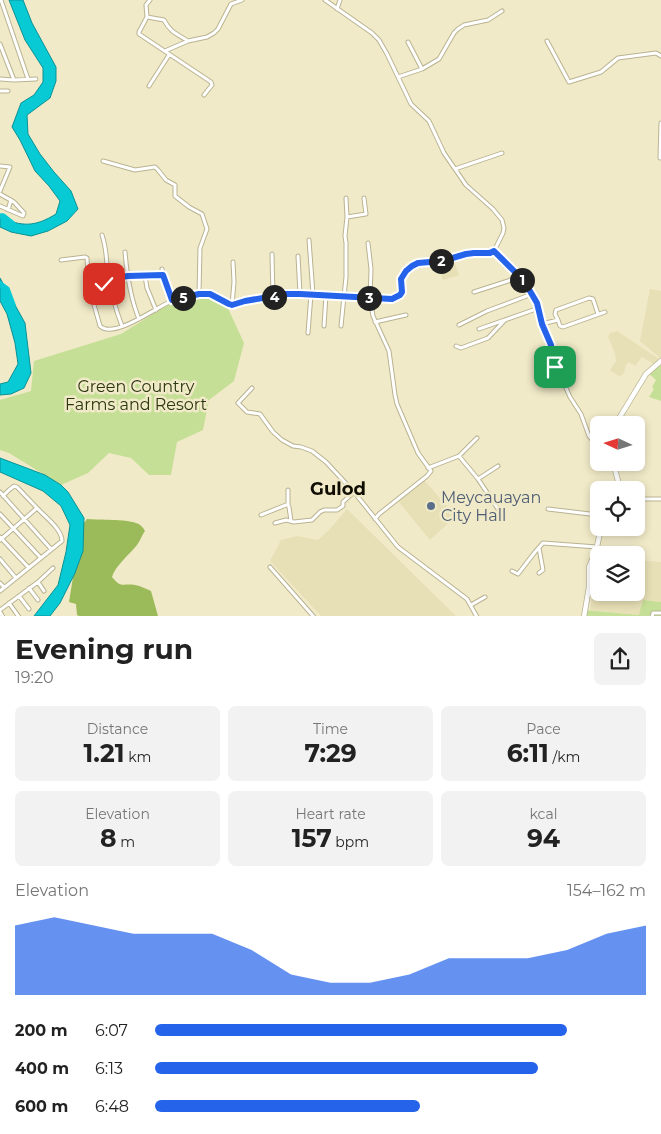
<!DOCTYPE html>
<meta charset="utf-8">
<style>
body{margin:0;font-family:Montserrat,sans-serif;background:#f2f2f2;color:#222;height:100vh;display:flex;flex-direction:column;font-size:19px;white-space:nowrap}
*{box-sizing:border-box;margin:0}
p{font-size:16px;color:#767676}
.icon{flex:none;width:28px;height:28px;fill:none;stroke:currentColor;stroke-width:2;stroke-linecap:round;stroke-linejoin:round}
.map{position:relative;height:616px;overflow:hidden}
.panel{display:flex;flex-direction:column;background:#fff;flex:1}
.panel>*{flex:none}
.needle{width:32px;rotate:274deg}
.controls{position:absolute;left:590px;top:416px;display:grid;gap:10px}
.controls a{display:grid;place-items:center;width:55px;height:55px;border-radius:8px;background:#fff;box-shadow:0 2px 8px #0003;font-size:25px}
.pin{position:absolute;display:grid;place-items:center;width:42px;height:42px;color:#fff;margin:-21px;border-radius:10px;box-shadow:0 2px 8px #0006}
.km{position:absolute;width:25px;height:25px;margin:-12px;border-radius:50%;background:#222;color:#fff;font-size:14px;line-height:25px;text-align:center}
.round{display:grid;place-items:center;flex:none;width:52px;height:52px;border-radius:8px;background:#f2f2f2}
.head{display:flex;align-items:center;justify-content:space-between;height:85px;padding:0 15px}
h1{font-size:28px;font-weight:700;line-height:38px}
.metrics{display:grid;grid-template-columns:repeat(3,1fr);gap:8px;height:85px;padding:5px 15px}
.metrics div{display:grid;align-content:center;border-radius:8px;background:#f2f2f2;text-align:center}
.metrics b{font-size:25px;font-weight:700}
.metrics small{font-size:14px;font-weight:400}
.metrics p{font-size:14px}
.chart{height:140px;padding:10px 15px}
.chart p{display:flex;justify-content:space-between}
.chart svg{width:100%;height:90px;margin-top:5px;fill:#2563eb;opacity:.7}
ul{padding:0 15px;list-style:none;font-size:16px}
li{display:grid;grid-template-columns:80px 60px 1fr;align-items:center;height:38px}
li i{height:12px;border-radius:6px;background:#2563eb}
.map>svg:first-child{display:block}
</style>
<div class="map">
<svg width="661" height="617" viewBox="0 0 661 617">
<rect width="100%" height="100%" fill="#f1eac8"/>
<path fill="#e7dfb6" d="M453 258 459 275 443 280 437 262Z
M650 289 661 291V357L660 358 640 341Z
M617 331 659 359 655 365 642 357 635 366 629 362 626 365 624 373 621 376 617 375 610 370 616 361 615 353 608 337 610 333Z
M424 480 456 516 430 540 398 501Z
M347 509 455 615V616H321L270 561 281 540 297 536 318 540 329 530Z
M598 556 599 592H636V560L661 562V602L643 600 640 615 590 610Z"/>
<path fill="#c5df96" d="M206 295 227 306 244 343 234 381 209 400 203 430 177 442 171 475H149L131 458 109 453 88 473 61 485 9 453 0 450V400L31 391 34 361 121 334 172 302Z
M661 361V401L649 397 654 389 652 387 656 380 648 373Z
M643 600 661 602V616L584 617 585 610 639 615Z"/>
<path fill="#9bbb5a" d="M87 519C100 520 125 519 136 523 140 524 143 527 145 531 142 535 140 541 137 545 129 555 115 566 112 577 122 589 122 583 135 585 141 586 146 589 151 591L158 616H79L77 615 76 604 69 602 81 527Z"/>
<path fill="#08cad4" stroke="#0a9195" d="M9 0H23L32 23 56 67V81L50 98 27 115 28 134 40 154 54 172 71 191 78 209 67 221 48 231 31 236 11 232 0 227V217C22 227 35 227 56 214L60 201 49 186 35 171 20 140 12 127 21 103 34 95 43 82V68L25 40Z
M0 278 25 323 31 373 24 388 11 394 0 395V384L8 382 18 364 15 343 7 314 0 301Z
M0 458 45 475 61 485 68 492 84 518 83 551 75 573 60 603 50 616H34L58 585 66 552 70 525 61 506 43 491 0 472Z"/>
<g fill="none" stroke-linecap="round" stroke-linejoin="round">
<path stroke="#08cad4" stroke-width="5.5" d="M0 216H3L13 224
M0 284 7 289 13 305"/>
<defs>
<path id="minor" d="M1 0 28 79
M150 0 146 5 147 17 139 32V34L211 82 212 85 204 95
M337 9 340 0
M147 17 164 20C170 32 177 34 188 41
M547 41 569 82 601 72 618 58 656 53 661 56
M408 42 422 69
M0 44 14 80
M165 51 188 41 207 37 214 33 218 29 231 4 242 0
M398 77 422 69 439 59 454 33 458 29 464 25 488 20 502 11
M0 79 14 80 36 79
M149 86 169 55
M0 91H8
M661 123 660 158H661
M103 161 135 170 155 167 158 170 166 180 175 185V196L189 207 202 214 207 229 200 248 199 294
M0 166 10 167 0 191
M455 169 502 153
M0 194 14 202 24 213 23 216 0 206
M8 210 11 200
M347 217 366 214 364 198
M102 235C106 247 106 253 107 265 110 287 114 306 122 326
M309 240 313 294
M368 243 371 269 370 298 373 316 389 351 395 395 397 404 418 453 431 471 427 476 379 514 375 519
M494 251 519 276 527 286 537 303 542 324 551 345 554 366 562 379 570 397 581 414 589 436 595 443 599 445
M125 252C127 276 130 297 139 319
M272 254 273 297
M298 256 300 294
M61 260 85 257 87 258 89 287C103 286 114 278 127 276 139 275 151 277 163 275
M162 269 172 300
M145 276 147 288 156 310
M89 287 100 326C114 340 159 305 174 300 184 297 198 292 208 294 215 294 223 301 229 304 236 305 242 302 248 301 266 298 283 294 300 294L392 299 400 295 402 292 401 279 409 267 418 263 442 261 465 254 477 253H490L494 251 503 233 504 228 502 220 493 209 466 185 444 153 429 121 411 104 387 54 379 40 372 33 325 0
M474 292 508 281 519 276
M232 305 234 282 233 262
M558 320 555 314 556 310 589 298 593 299 598 314
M375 322 406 315
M542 324 558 320 560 326 563 327 605 312
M459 325 487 311 532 294
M324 326 326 295
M341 326 346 277V243L345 236 347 217 346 198
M479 329 539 308
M308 333 311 294
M456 346 461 348 488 338 505 320
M252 388 238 403 247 412 260 414 273 432 282 440 293 446 301 447 312 451 326 462 354 492 398 547 467 599 477 617
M459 456 477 438
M428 468 459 456 478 479 498 509
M478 479 498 466
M288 490V505
M0 492 51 549
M3 496 9 490 14 486 17 487 37 508
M636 499H661
M548 509 590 514 599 517
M0 514 41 558
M261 515 286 505H288L289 507 291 521
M275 523 286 520 294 522 312 520 320 512 324 510H337L343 506V502L354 492
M0 537 29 568
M0 540 37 508C45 517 62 529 62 541L0 591
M539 548 543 570 539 573
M0 559 16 578
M270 567 314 617
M512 571 518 574 535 552 543 543 597 547
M38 582 44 591
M0 583 4 587
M29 588 38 600
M19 596 29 609
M9 603 19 617
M471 605 485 597
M0 610 38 582 53 568
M0 612 3 617
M652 617 653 613H661"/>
<path id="secondary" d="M615 425 646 374 661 361
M613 462 618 481 616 490
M584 617 589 587V567L596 551 601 528"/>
</defs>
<use href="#minor" stroke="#b9b392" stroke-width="5"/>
<use href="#secondary" stroke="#b9b392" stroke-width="6"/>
<use href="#minor" stroke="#fff" stroke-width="3"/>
<use href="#secondary" stroke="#fff" stroke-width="4.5"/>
</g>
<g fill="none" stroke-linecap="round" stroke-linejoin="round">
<defs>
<path id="route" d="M104 284 115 278 128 276 163 275 172 300 199 294H210L229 304 232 305 245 301 286 294H300L392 299 400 295 402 292 401 279 406 271 412 266 418 263 442 261 466 254 474 253H490L494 251 519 276 527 286 537 303 542 324 551 345 555 367"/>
</defs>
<use href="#route" stroke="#fff" stroke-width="10"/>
<use href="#route" stroke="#2563eb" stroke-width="6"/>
</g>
<circle fill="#5c6f8a" stroke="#f1eac8" stroke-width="2" cx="431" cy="506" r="5"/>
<g text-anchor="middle" stroke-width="5" stroke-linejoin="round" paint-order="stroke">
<g font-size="16" fill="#2b370f" stroke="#f1eac8">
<text x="136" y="392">Green Country<tspan x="136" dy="18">Farms and Resort</tspan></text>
</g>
<g font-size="16" fill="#4e5e75" stroke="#f1eac8" text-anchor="start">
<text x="441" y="503">Meycauayan<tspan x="441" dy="18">City Hall</tspan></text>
</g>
<g font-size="18" font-weight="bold" fill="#100d03" stroke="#f1eac8">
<text x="338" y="495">Gulod</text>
</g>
</g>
</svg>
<div class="controls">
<a><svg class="needle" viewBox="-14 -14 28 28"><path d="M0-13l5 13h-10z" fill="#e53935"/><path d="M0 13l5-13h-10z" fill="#767676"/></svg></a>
<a><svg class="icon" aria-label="locate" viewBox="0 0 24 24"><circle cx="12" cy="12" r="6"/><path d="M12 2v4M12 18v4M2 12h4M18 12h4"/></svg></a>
<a><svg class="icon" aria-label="layers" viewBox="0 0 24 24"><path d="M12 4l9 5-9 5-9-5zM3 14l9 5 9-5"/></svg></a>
</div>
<div class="pin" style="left:555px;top:367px;background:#1e9e55"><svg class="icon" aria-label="arrive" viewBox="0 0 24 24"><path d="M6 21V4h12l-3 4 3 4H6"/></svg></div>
<div class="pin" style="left:104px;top:284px;background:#d93025"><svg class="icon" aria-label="check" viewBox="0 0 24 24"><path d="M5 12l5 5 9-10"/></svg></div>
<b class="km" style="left:522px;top:280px">1</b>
<b class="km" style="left:441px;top:261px">2</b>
<b class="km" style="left:369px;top:298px">3</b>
<b class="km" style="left:274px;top:297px">4</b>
<b class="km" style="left:183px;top:298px">5</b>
</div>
<section class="panel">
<div class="head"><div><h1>Evening run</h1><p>19:20</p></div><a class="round"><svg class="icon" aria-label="share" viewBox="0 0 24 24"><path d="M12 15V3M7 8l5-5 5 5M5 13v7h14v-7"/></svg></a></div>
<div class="metrics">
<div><p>Distance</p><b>1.21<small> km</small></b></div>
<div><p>Time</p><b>7:29</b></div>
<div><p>Pace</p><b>6:11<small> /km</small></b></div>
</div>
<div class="metrics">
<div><p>Elevation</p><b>8<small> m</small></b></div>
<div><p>Heart rate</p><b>157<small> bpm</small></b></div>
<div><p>kcal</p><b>94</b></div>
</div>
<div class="chart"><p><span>Elevation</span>154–162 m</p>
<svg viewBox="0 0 160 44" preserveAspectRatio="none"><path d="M0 44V10L10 6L20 10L30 14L40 14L50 14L60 22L70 34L80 38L90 38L100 34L110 26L120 26L130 26L140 22L150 14L160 10V44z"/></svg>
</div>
<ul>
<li><b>200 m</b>6:07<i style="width:84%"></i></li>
<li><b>400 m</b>6:13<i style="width:78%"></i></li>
<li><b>600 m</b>6:48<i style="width:54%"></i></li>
</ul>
</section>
